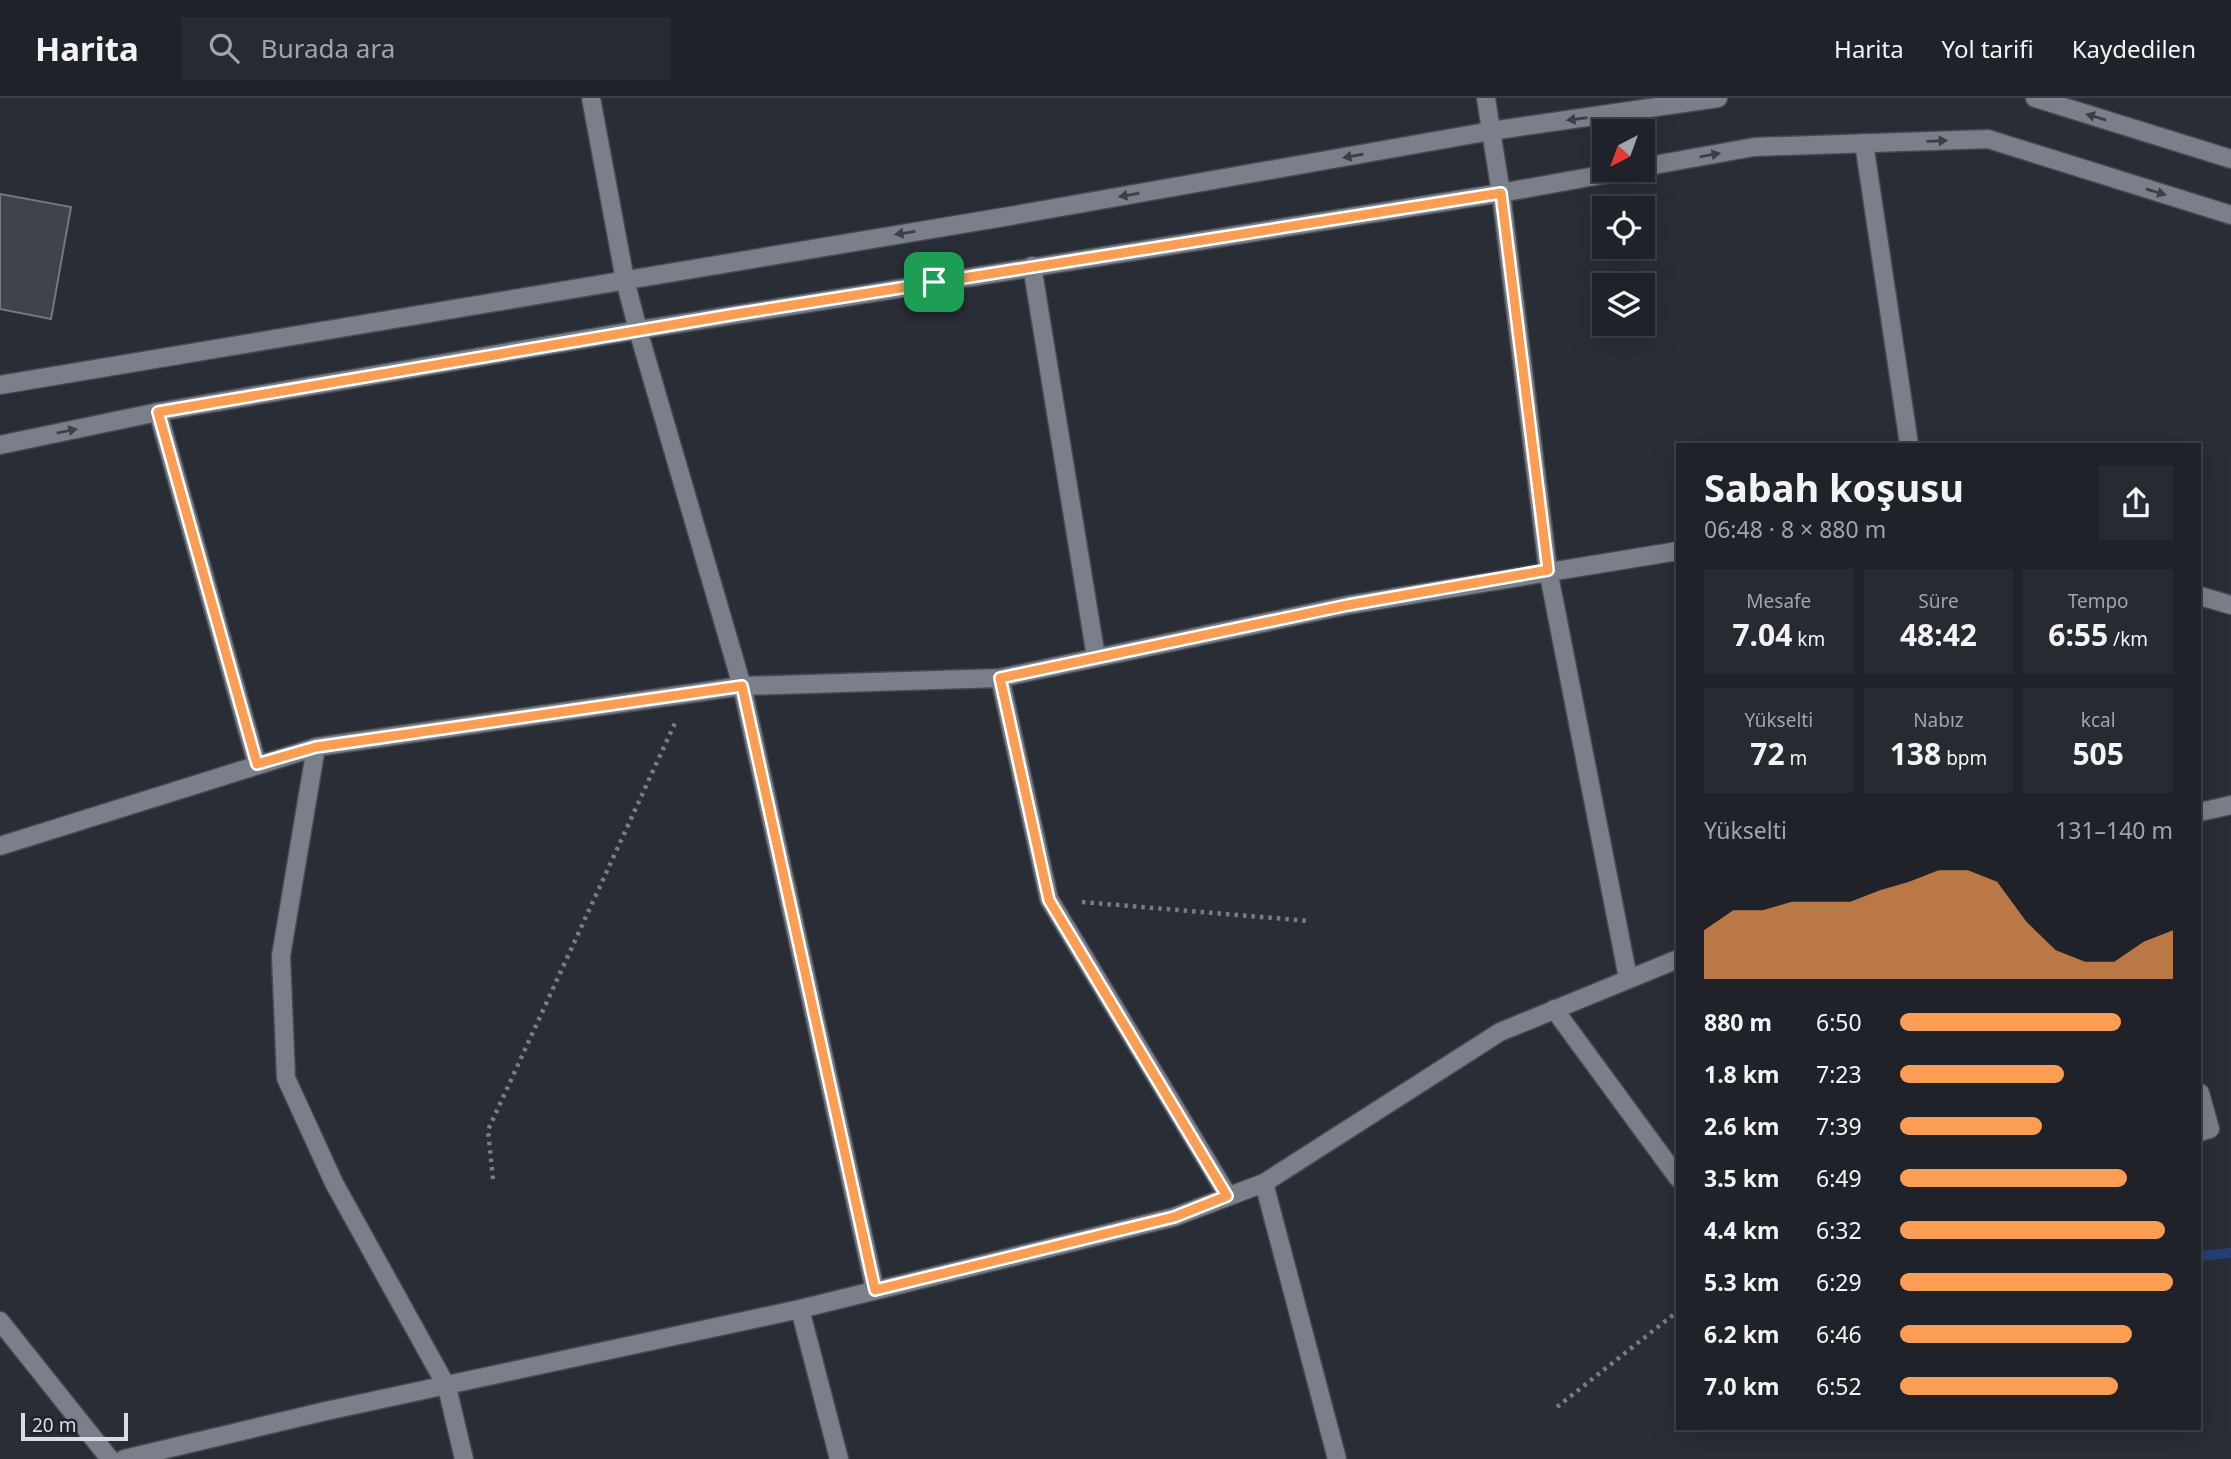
<!DOCTYPE html>
<html lang="tr">
<meta charset="utf-8">
<style>
body{margin:0;font-family:"Noto Sans",sans-serif;background:#272a30;color:#f1f3f6;height:100vh;display:flex;flex-direction:column;font-size:26px;white-space:nowrap}
*{box-sizing:border-box;margin:0}
p{font-size:23px;color:#a1a4a8}
.icon{flex:none;width:38px;height:38px;fill:none;stroke:currentColor;stroke-width:2;stroke-linecap:round;stroke-linejoin:round}
.map{position:relative;flex:1;overflow:hidden}
.drawer{position:absolute;left:1676px;top:345px;width:525px;height:987px;display:flex;flex-direction:column;background:#1f2228;border-radius:0px;box-shadow:0 7px 28px #0002,0 0 0 2px #3c3f45}
.drawer>*{flex:none}
.needle{width:46px;rotate:221deg}
.buttons{position:absolute;left:1592px;top:21px;display:grid;gap:14px}
.buttons a{display:grid;place-items:center;width:63px;height:63px;border-radius:0px;background:#1f2228;box-shadow:0 7px 28px #0002,0 0 0 2px #3c3f45;font-size:35px}
.scale{position:absolute;left:21px;bottom:18px;width:107px;box-sizing:border-box;padding-left:7px;border:4px solid #d9dce1;border-top:0;font-size:19px;line-height:24px;white-space:nowrap;color:#d9dce1;-webkit-text-stroke:5px #20232b;paint-order:stroke}
.pin{position:absolute;display:grid;place-items:center;width:60px;height:60px;color:#fff;margin:-30px;border-radius:14px;box-shadow:0 4px 10px #0006}
.round{display:grid;place-items:center;flex:none;width:74px;height:74px;border-radius:0px;background:#272a30}
.overview{display:flex;align-items:center;justify-content:space-between;height:119px;padding:0 28px}
h1{font-size:38px;font-weight:700;line-height:52px}
.figures{display:grid;grid-template-columns:repeat(3,1fr);gap:10px;height:119px;padding:7px 28px}
.figures div{display:grid;align-content:center;border-radius:0px;background:#272a30;text-align:center}
.figures b{font-size:30px;font-weight:700}
.figures small{font-size:19px;font-weight:400}
.figures p{font-size:19px}
.chart{height:196px;padding:14px 28px}
.chart p{display:flex;justify-content:space-between}
.chart svg{width:100%;height:126px;margin-top:7px;fill:#fc9d54;opacity:.7}
ul{padding:0 28px;list-style:none;font-size:23px}
li{display:grid;grid-template-columns:112px 84px 1fr;align-items:center;height:52px}
li i{height:18px;border-radius:9px;background:#fc9d54}
header{display:flex;align-items:center;gap:42px;box-sizing:border-box;height:98px;padding:0 35px;background:#1f2228;border-bottom:2px solid #3c3f45}
header strong{font-size:33px}
nav{display:flex;gap:38px;margin-inline-start:auto;font-size:24px}
.search{width:490px;height:63px;background:#272a30;display:flex;align-items:center;gap:18px;box-sizing:border-box;padding:0 24px;border-radius:0px;color:#a1a4a8;font-size:26px}
.map>svg:first-child{display:block}
</style>
<header>
<strong>Harita</strong>
<div class="search"><svg class="icon" aria-label="search" viewBox="0 0 24 24"><circle cx="10" cy="10" r="6"/><path d="M15 15l6 6"/></svg>Burada ara</div>
<nav><a>Harita</a><a>Yol tarifi</a><a>Kaydedilen</a></nav>
</header>
<div class="map">
<svg width="2231" height="1361" viewBox="0 0 2231 1361">
<rect width="100%" height="100%" fill="#292d35"/>
<g fill="none" stroke-linecap="round" stroke-linejoin="round">
<path stroke="#263d77" stroke-width="10" d="M2200 1158 2231 1155"/>
</g>
<path fill="#3f434c" stroke="#727781" stroke-width="2" d="M0 96 71 109 51 221 0 211Z"/>
<g fill="none" stroke-linecap="round" stroke-linejoin="round">
<defs>
<path id="minor" d="M591 0 625 182
M1486 0 1491 33
M1864 45 1909 346
M1501 95 1548 472 1628 880
M1032 168 1096 559
M638 232 742 588 875 1192
M158 314 257 666
M2200 498 2231 507
M1000 580 1049 801 1228 1098
M316 649 281 858 286 980 334 1085 447 1289 464 1361
M2200 714 2231 707
M0 748 316 649 742 588 1000 580 1348 507 1678 453
M1554 911 1678 1080
M2200 995 2210 1031 2200 1034
M1264 1085 1337 1361
M800 1211 839 1361
M0 1223 110 1361
M124 1361 326 1313 800 1211 1174 1119 1264 1085 1500 934 1678 861"/>
<path id="tertiary" d="M2035 0 2231 61
M1491 33 1501 95
M1643 69 1754 49 1988 41 2231 117
M625 182 638 232
M0 287 1010 118 1491 33 1718 0
M0 347 158 314 638 232 1501 95 1628 72"/>
</defs>
<use href="#minor" stroke="#464950" stroke-width="21"/>
<use href="#tertiary" stroke="#464950" stroke-width="21"/>
<path stroke="#797c83" stroke-width="4.5" stroke-dasharray="3.5 5" stroke-linecap="butt" d="M1082 804 1309 823
M493 1081 488 1032 675 625
M1557 1309 1678 1213"/>
<use href="#minor" stroke="#7b7f89" stroke-width="18"/>
<use href="#tertiary" stroke="#7b7f89" stroke-width="18"/>
</g>
<defs><path id="oneway-solid" d="M-6-.8H1V-3.2L6.5 0L1 3.2V.8H-6Z" transform="scale(1.75)"/></defs>
<g fill="#3b3f47">
<use href="#oneway-solid" transform="translate(2096 19) rotate(-163)"/>
<use href="#oneway-solid" transform="translate(1577 21) rotate(172)"/>
<use href="#oneway-solid" transform="translate(1937 43) rotate(-2)"/>
<use href="#oneway-solid" transform="translate(1710 57) rotate(-10)"/>
<use href="#oneway-solid" transform="translate(1353 58) rotate(170)"/>
<use href="#oneway-solid" transform="translate(2156 94) rotate(17)"/>
<use href="#oneway-solid" transform="translate(1129 97) rotate(170)"/>
<use href="#oneway-solid" transform="translate(905 135) rotate(171)"/>
<use href="#oneway-solid" transform="translate(67 333) rotate(-12)"/>
</g>
<g fill="none" stroke-linecap="round" stroke-linejoin="round">
<defs>
<path id="route" d="M1501 95 1548 472 1348 507 1000 580 1049 802 1227 1098 1174 1119 875 1192 742 588 316 649 257 666 158 314 736 216Z"/>
</defs>
<use href="#route" stroke="#fff" stroke-width="14"/>
<use href="#route" stroke="#fc9d54" stroke-width="9"/>
</g>
</svg>
<div class="buttons">
<a><svg class="needle" viewBox="-14 -14 28 28"><path d="M0-13l5 13h-10z" fill="#e53935"/><path d="M0 13l5-13h-10z" fill="#a1a4a8"/></svg></a>
<a><svg class="icon" aria-label="locate" viewBox="0 0 24 24"><circle cx="12" cy="12" r="6"/><path d="M12 2v4M12 18v4M2 12h4M18 12h4"/></svg></a>
<a><svg class="icon" aria-label="layers" viewBox="0 0 24 24"><path d="M12 4l9 5-9 5-9-5zM3 14l9 5 9-5"/></svg></a>
</div>
<div class="scale">20 m</div>
<div class="pin" style="left:934px;top:184px;background:#1e9e55"><svg class="icon" aria-label="arrive" viewBox="0 0 24 24"><path d="M6 21V4h12l-3 4 3 4H6"/></svg></div>
<section class="drawer">
<div class="overview"><div><h1>Sabah koşusu</h1><p>06:48 · 8 × 880 m</p></div><a class="round"><svg class="icon" aria-label="share" viewBox="0 0 24 24"><path d="M12 15V3M7 8l5-5 5 5M5 13v7h14v-7"/></svg></a></div>
<div class="figures">
<div><p>Mesafe</p><b>7.04<small> km</small></b></div>
<div><p>Süre</p><b>48:42</b></div>
<div><p>Tempo</p><b>6:55<small> /km</small></b></div>
</div>
<div class="figures">
<div><p>Yükselti</p><b>72<small> m</small></b></div>
<div><p>Nabız</p><b>138<small> bpm</small></b></div>
<div><p>kcal</p><b>505</b></div>
</div>
<div class="chart"><p><span>Yükselti</span>131–140 m</p>
<svg viewBox="0 0 160 44" preserveAspectRatio="none"><path d="M0 44V27L10 20L20 20L30 17L40 17L50 17L60 13L70 10L80 6L90 6L100 10L110 24L120 34L130 38L140 38L150 31L160 27V44z"/></svg>
</div>
<ul>
<li><b>880 m</b>6:50<i style="width:81%"></i></li>
<li><b>1.8 km</b>7:23<i style="width:60%"></i></li>
<li><b>2.6 km</b>7:39<i style="width:52%"></i></li>
<li><b>3.5 km</b>6:49<i style="width:83%"></i></li>
<li><b>4.4 km</b>6:32<i style="width:97%"></i></li>
<li><b>5.3 km</b>6:29<i style="width:100%"></i></li>
<li><b>6.2 km</b>6:46<i style="width:85%"></i></li>
<li><b>7.0 km</b>6:52<i style="width:80%"></i></li>
</ul>
</section>
</div>
